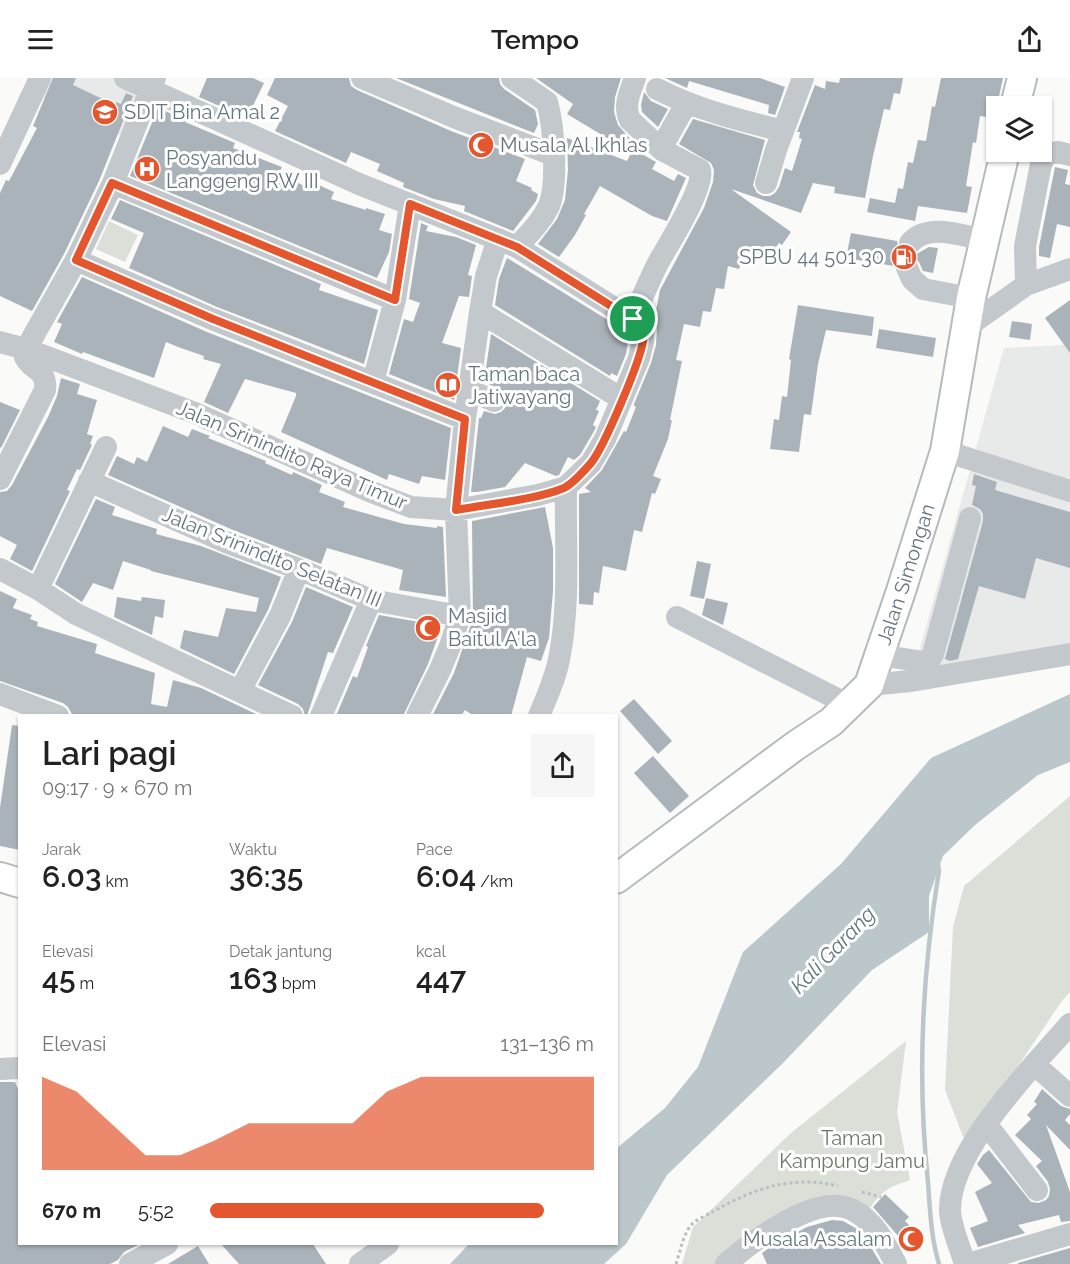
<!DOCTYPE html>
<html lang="id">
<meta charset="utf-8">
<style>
body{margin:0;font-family:Raleway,sans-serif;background:#f6f6f6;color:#222;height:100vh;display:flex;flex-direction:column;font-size:22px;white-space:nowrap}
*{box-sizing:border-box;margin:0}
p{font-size:20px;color:#767676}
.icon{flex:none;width:33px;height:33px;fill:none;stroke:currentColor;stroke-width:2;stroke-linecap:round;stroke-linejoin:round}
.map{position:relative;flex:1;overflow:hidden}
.drawer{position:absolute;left:18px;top:636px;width:600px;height:531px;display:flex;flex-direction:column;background:#fff;border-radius:0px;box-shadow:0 2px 4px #0004}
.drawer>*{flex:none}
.tools{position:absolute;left:986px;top:18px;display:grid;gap:12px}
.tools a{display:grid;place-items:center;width:66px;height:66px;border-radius:0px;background:#fff;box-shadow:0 2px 4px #0004;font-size:30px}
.pin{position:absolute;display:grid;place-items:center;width:51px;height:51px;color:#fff;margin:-26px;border:3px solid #fff;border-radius:50%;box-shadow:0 2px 6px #0007}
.round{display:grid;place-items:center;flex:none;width:63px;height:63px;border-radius:0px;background:#f6f6f6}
.headline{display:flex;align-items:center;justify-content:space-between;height:102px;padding:0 24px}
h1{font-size:33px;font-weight:600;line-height:45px}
.stats{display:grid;grid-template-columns:repeat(3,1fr);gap:9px;height:102px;padding:6px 24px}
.stats div{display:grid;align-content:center}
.stats b{font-size:30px;font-weight:600}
.stats small{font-size:16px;font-weight:400}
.stats p{font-size:16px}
.chart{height:168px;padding:12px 24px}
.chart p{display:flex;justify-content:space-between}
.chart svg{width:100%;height:108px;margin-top:6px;fill:#e4572e;opacity:.7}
ul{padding:0 24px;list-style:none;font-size:20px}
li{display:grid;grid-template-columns:96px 72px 1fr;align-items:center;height:45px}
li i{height:15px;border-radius:8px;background:#e4572e}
header{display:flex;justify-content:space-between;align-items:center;height:78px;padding:0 24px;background:#fff;font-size:27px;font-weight:600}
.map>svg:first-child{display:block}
</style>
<header><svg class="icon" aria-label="menu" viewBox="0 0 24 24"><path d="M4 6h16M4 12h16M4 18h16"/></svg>Tempo<svg class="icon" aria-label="share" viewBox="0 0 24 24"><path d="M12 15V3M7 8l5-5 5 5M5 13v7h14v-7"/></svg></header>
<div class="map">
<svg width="1070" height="1186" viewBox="0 0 1070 1186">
<rect width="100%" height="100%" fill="#fafaf8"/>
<path fill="#e8e9e9" d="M47 0H127L147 10 127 61 38 17Z
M1070 262V569L911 602 1004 270 1062 267Z"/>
<path fill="#dadfd7" d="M109 143 138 157 125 184 96 171Z
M1070 718V914L1061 924 966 1066 945 1012 953 849 964 808Z
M906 963 897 1034 910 1102C888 1110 884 1111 870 1130L839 1121 722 1186H682L693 1149 791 1055Z"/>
<path fill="#bbc7cb" d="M1070 616V684L1038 697 975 747 943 778 929 818V854L872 892 782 986 667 1097 626 1166 604 1186H450L469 1166H616L617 1070 665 1030 698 989 743 874 841 786 931 680Z"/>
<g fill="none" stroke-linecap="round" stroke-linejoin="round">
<path stroke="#bbc7cb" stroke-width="4.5" d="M938 786 939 793C922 896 917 1000 928 1104 930 1132 931 1160 939 1186"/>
</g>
<path fill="#aab3b9" d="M53 0H76L73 7 115 27 116 24 121 26 126 15 133 18 99 103 64 176 32 233 0 218V115L6 102 9 103 37 50 33 48Z
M207 0H253L264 5 247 40 199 19Z
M275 0H349L351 8 357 12 451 53 525 81 516 103 532 110 531 112 538 116 536 123 513 153 464 133 465 128 434 121 403 109 404 105 377 93 380 86 351 74 346 85 277 54 275 53 288 28 267 17Z
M396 0H499L500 6 504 11 535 32 538 46 534 55Z
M536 0H621L615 19 614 34 618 47 632 63 627 72 567 36 573 26Z
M665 0H760L785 9 775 37 768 35 769 27 689 3 687 10Z
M840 0H903L900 16 894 15 890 32 884 31 873 78 865 120 834 115 835 109 813 105 801 135 731 111 791 154 782 167 779 165 765 184 746 170 739 191 728 188 724 211 716 210 711 234 703 233 700 249 684 246 676 282 682 283 670 342H672L668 361 653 398 661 401 655 416 652 415 642 454 634 452 626 493 603 488 599 515 594 514 593 527 579 526V416L591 414 585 410 602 392 624 353 626 354 636 329 634 328V326L651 285 656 267 657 251 654 243 660 212 704 130 713 104 714 92 711 85 679 66 693 41 765 62 753 107 757 115 763 118H770L775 115 779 109 785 90 792 93 802 61 799 60 800 54H797L815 7 825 11 826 3 839 5Z
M941 0H1003L998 23 990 22 987 39 980 38 976 65 973 64 966 108 972 109 967 135 918 128 915 143 867 134 870 120 895 125 898 110 903 111 908 84 913 85 918 62 926 63 932 28 935 29Z
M644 14 651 23 668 31 658 49 642 34 641 27Z
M158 30 186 42 185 44 235 65 233 70 282 89 279 96 307 109 310 103 334 114 331 121 366 132V130L385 136 379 152 392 156 389 174 377 200 130 98Z
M567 60 627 83 633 71 656 84 652 91 674 103 678 96 686 100 667 143 652 138 600 108 584 136 586 137 575 157 559 179 538 166 557 141 565 122 568 92Z
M1055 89 1068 92 1065 106 1070 107V149L1057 146 1050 180 1039 178V169Z
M120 122 321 206 319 212 378 232 364 286 217 229 129 190 144 155 111 141Z
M421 145 428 148 426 153 456 159 476 167 468 197 472 198 469 219 459 218 442 265 461 270 454 322 389 296 404 241 413 244 420 225 409 221Z
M851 155 897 163 899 173 904 177 896 182 894 188 846 180Z
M929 169 938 170 933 195 923 193 919 184 913 178Z
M507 180 629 255 626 276 617 298 611 295 610 298 495 227 499 201Z
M82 199 207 254 451 350 445 402 422 398 419 406 389 396 387 402 281 354 296 318V315L245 301 228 335 204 324 221 286 203 281 204 278 178 269 166 264 154 300 83 274 82 276 54 264 62 246 57 244Z
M1070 222V275L1045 240Z
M798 227 874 239 872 258 826 252 818 286 811 337 804 336 799 374 770 371 774 341 779 342 782 318 787 319 791 282 789 281Z
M1012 243 1032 246 1030 262 1009 259Z
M879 251 936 260 933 279 876 270Z
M491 256 600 323 596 332 599 333 593 347 596 349 593 355 580 377 574 382 568 379 559 397 556 398 525 385 505 409 477 414H471L479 340H481L484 333 495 336 501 334 506 329 507 322 505 316 500 311 484 304Z
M61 300 80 306 77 316 97 322 87 356 93 358 90 366 92 367 80 392 77 391 67 412 70 413 32 493 10 481 17 467 0 458V414L7 413 12 407 48 339 57 318Z
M0 324 20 332 1 370 0 369Z
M163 348 188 359 192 351 210 358 208 360 266 383 265 385 292 397 293 394 322 407 319 414 345 424 343 429 404 446 437 450V448L443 449 446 519 399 512 403 492 327 470 321 486 233 452 108 397 117 378 134 386 137 379 147 384Z
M974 396 997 404 995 412 1070 434V490L1036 480 1025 521 979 508 958 581 950 583 945 581 983 443V436L980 431 972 427 976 408 972 407Z
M96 421 115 429 112 437 157 451 156 456 201 468 281 499 268 532 234 596 180 570 184 552 218 559 226 530 256 534 259 520 151 493V492L123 483 113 512 93 505 82 524 55 506Z
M545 429 553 470V513L549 560 541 583 527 579 511 638H474L465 632 461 638H432L454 595 473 541 472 443Z
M697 483 711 486 704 521 690 518Z
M306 509 353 529 333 575 328 574 307 638H305L303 631 298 626 258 607 292 544Z
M0 513 17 521 13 530 32 537 30 541 38 544 37 548 97 566 95 575 155 595 151 626 167 629 173 602 201 610 256 636 255 638H73L68 629 63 625 0 603Z
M117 519 141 523 142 519 165 522 163 540 155 538 152 557 114 539Z
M706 520 728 525 723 547 702 537Z
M379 537 442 548 428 586 403 638H336L353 598 357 600 368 569 366 568Z
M634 621 672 663 658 676 620 633Z
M12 647 20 648V772L0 768V730Z
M653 678 689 718 670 735 634 695Z
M0 1004H15L20 1016V1166H140L124 1174 118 1182 110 1186H0Z
M1042 1011 1061 1028 1070 1031V1036L1065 1042 1070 1047V1072L1046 1047 1070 1114V1143L1061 1144 1059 1137 1018 1147 1025 1155 978 1169 970 1150 988 1143 975 1114 992 1105 977 1086 983 1077 989 1072 1031 1124 1039 1125 1046 1122 1049 1118 1050 1111 1048 1104 1036 1088 1042 1083 1015 1057 1031 1041 1027 1037 1037 1026 1034 1024Z
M885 1116 909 1139 905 1143 923 1161 911 1173 873 1129Z
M832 1142 843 1143 857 1151 869 1166 881 1186H767L762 1175 773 1167 807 1149Z
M221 1166H313L326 1186H239Z
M198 1168 209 1186H168Z
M1070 1170V1186H1018V1185Z"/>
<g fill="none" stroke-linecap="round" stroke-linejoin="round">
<defs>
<g id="major">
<path d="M1015 28 1022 0"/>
<path d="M0 799 20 805"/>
<path id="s1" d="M616 801 795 668 831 644 869 607 901 513 945 373 971 220 1005 74"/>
</g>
</defs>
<use href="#major" stroke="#b5babe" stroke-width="32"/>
<path stroke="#bbbfc2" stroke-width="3" stroke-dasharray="3 3" stroke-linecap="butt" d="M862 1114 881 1119
M676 1186C680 1174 683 1157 691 1147 697 1141 707 1137 714 1133 755 1110 792 1097 838 1108"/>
<path stroke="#c3c8cc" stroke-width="22" d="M125 0 359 106 517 169 640 246 643 251V264L639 280 605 361 591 385 566 409C565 464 570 522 560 576 557 597 547 618 539 638
M362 0 456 40 553 77
M512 0 547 24C554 48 558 106 549 128 541 144 529 156 517 169
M635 0C630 14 623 28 630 42L662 72
M657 11C698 32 739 42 783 53
M0 86 40 0
M113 105 395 222
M766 105 776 72 803 0
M910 165C928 144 962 158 985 162
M76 182 212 241 465 341
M907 190 912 201 923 211 971 220
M1026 207 1025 168 1041 86 1047 76 1058 74 1070 77
M480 234 622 321
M633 241C641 222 649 203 658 185 668 167 705 109 700 92L662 72 664 65 686 26
M968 248 1026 207 1070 191
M0 264 26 271 195 335 369 413 411 429 456 432 538 417 566 409
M373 304 395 222 410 126
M469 312 494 323
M945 373 1070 413
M0 401 45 312C47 290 33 294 25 279L26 271 76 182 113 105 155 0
M89 403 228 465 299 491 371 522 460 538
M0 491 38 511 76 536 292 638
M38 511 106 369
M677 539 847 626
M879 577 924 584 930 581 933 576 970 440
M869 607 911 603 1070 576
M240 613 280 538 299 491
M0 616 58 638
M321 638 371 522
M417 638 440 592 450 568 460 538 456 432 465 341 480 234 486 198 498 161
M1034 986 1070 1018
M0 991 20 990
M987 1047 1037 1112
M130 1186 167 1166
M360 1186 388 1166
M726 1186C751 1164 810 1120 845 1129 853 1131 863 1138 868 1143 881 1155 888 1172 896 1186
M965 1186C960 1169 951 1150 950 1133 949 1072 1032 990 1070 946
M968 1186 1070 1156"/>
<use href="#major" stroke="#fff" stroke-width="28"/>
</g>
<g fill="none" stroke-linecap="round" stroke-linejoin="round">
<defs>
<path id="route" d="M112 105 395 222 410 126 517 169 640 246C644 251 644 256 643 263 640 284 604 369 591 385 584 393 572 406 564 410 535 422 487 426 456 432L465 341 213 241 76 182Z"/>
</defs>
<use href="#route" stroke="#fff" stroke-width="12"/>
<use href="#route" stroke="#e4572e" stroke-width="8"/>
</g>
<defs>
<symbol id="school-disc" viewBox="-11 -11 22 22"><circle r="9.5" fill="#e4572e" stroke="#fff"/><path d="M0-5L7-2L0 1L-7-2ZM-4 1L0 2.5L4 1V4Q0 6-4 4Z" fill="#fff"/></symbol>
<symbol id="mosque-disc" viewBox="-11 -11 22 22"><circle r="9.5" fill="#e4572e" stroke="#fff"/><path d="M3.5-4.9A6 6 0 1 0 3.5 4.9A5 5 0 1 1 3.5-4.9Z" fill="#fff"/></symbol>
<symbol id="hospital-disc" viewBox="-11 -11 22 22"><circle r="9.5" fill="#e4572e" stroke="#fff"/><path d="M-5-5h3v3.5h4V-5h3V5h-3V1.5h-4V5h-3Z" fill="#fff"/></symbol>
<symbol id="fuel-disc" viewBox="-11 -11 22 22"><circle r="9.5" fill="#e4572e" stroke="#fff"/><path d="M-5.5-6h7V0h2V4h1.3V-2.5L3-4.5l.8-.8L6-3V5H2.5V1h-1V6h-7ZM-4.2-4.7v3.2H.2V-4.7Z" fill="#fff"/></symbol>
<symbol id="library-disc" viewBox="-11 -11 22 22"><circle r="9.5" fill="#e4572e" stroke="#fff"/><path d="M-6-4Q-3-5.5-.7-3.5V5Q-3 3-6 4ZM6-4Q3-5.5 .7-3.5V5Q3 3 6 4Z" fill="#fff"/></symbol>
</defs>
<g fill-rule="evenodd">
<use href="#school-disc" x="90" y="19" width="30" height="30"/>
<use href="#mosque-disc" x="466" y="52" width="30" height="30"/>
<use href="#hospital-disc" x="132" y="76" width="30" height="30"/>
<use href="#fuel-disc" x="889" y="164" width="30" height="30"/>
<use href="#library-disc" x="433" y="292" width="30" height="30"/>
<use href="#mosque-disc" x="413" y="535" width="30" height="30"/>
<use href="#mosque-disc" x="896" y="1146" width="30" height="30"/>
</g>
<g text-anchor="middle" stroke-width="6" stroke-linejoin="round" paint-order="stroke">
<g font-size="20" fill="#657683" stroke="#fff" text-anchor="start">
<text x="124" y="41">SDIT Bina Amal 2</text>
<text x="500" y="74">Musala Al Ikhlas</text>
<text x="166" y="87">Posyandu<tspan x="166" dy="23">Langgeng RW III</tspan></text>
<text x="884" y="186" text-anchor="end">SPBU 44 501 30</text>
<text x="468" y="303">Taman baca<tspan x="468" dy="23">Jatiwayang</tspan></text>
<text x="448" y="545">Masjid<tspan x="448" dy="23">Baitul A'la</tspan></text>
<text x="892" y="1168" text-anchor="end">Musala Assalam</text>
</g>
<g font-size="20" fill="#657683" stroke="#fff">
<text transform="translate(292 377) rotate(23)" y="7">Jalan Srinindito Raya Timur</text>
<text transform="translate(272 479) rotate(22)" y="7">Jalan Srinindito Selatan III</text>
<text dy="7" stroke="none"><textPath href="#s1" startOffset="436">Jalan Simongan</textPath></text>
</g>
<g font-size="20" fill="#687a64" stroke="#fff">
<text x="852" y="1067">Taman<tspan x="852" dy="23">Kampung Jamu</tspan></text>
</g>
<g font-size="21" font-style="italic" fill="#60757c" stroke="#fff">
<text transform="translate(833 872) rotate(-46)" y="7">Kali Garang</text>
</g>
</g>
</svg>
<div class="tools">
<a><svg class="icon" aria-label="layers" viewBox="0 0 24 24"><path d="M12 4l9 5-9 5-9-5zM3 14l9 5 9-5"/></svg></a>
</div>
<div class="pin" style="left:633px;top:241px;background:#1e9e55"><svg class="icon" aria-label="arrive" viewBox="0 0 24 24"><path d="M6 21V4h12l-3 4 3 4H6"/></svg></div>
<section class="drawer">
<div class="headline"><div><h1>Lari pagi</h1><p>09:17 · 9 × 670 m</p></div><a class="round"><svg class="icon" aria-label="share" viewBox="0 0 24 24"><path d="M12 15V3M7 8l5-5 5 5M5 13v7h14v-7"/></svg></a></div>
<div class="stats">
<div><p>Jarak</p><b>6.03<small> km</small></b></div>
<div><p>Waktu</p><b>36:35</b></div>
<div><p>Pace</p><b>6:04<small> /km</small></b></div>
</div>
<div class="stats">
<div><p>Elevasi</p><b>45<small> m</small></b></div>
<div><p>Detak jantung</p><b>163<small> bpm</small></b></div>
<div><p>kcal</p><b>447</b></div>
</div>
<div class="chart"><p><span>Elevasi</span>131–136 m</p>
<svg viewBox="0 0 160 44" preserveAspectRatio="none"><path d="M0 44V6L10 12L20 25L30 38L40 38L50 32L60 25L70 25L80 25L90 25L100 12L110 6L120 6L130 6L140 6L150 6L160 6V44z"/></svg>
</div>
<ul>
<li><b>670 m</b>5:52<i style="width:87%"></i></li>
</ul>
</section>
</div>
